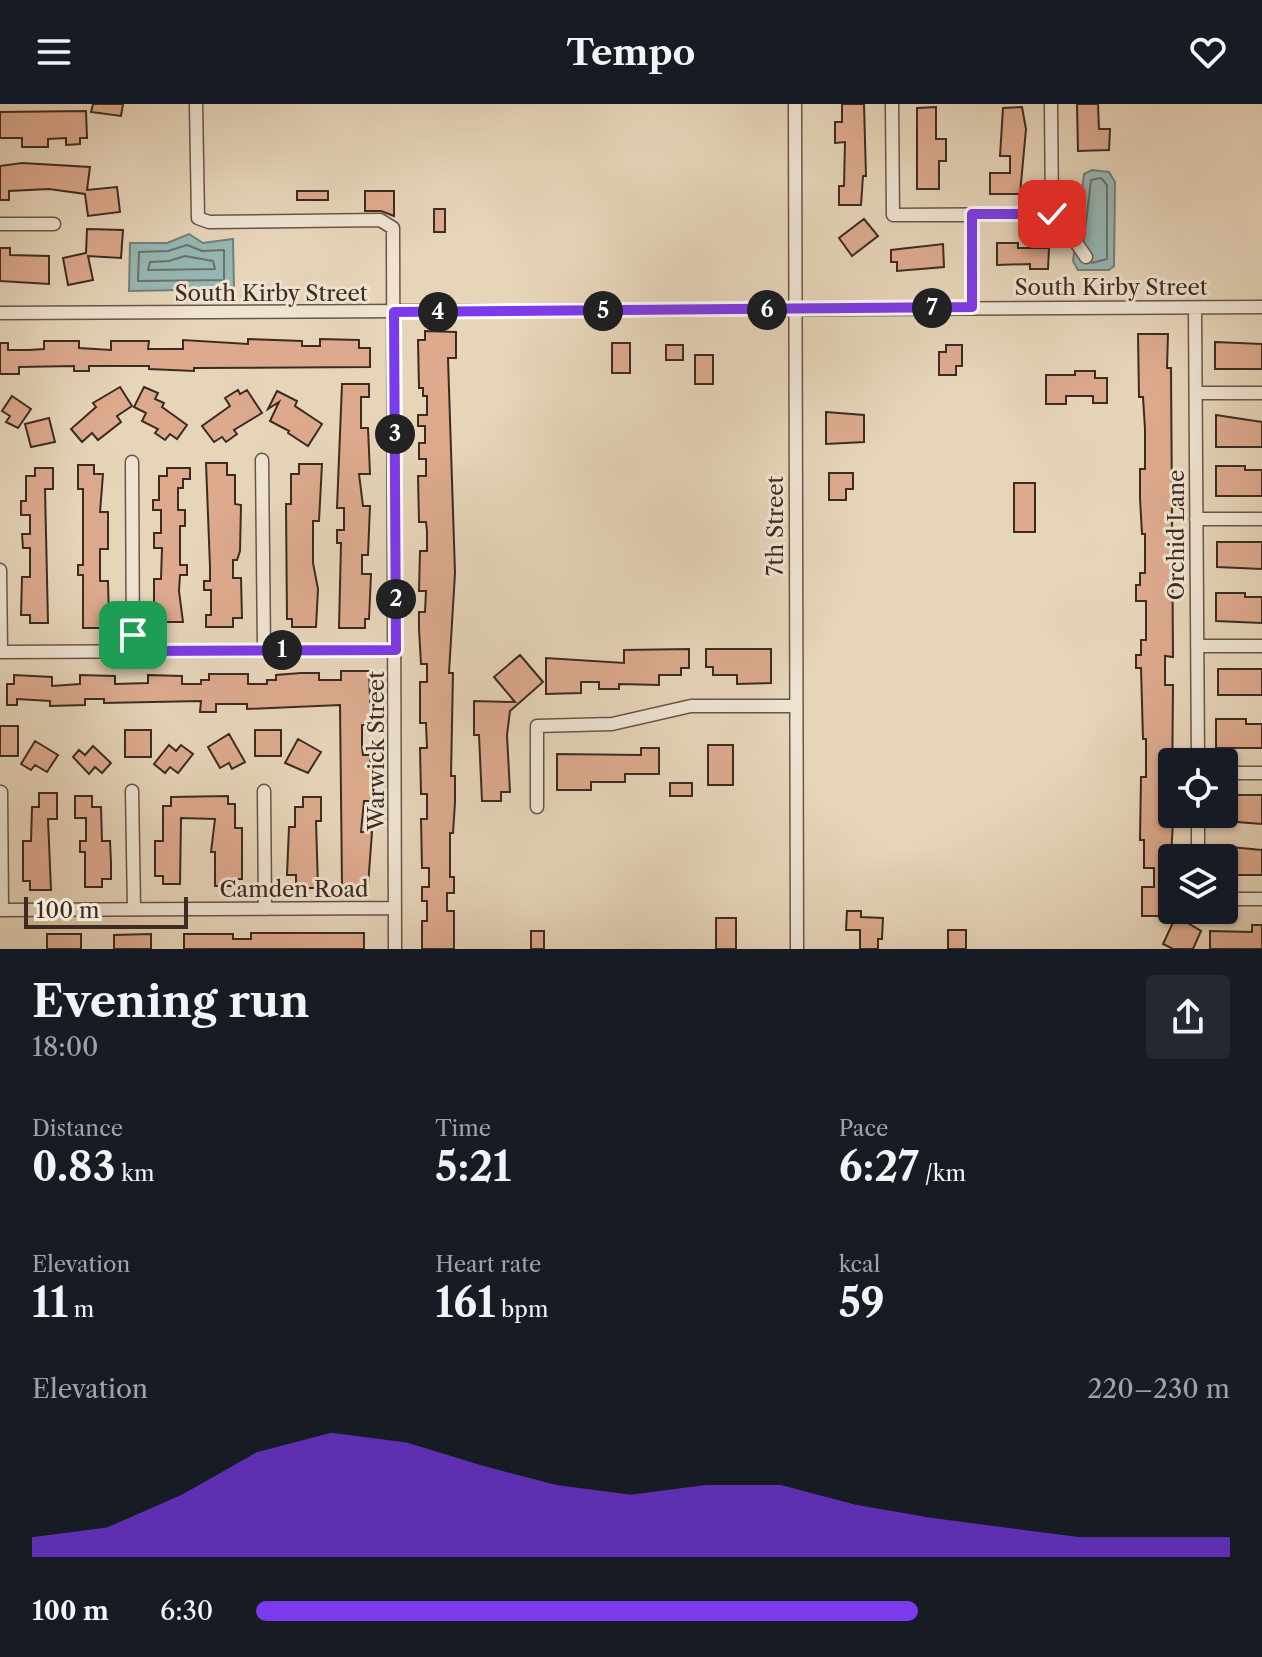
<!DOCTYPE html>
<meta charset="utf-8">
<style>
body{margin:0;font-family:"Libre Caslon Text",serif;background:#242831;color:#f1f3f6;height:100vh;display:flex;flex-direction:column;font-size:30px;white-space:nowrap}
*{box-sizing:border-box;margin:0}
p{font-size:26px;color:#9ea1a6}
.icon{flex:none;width:44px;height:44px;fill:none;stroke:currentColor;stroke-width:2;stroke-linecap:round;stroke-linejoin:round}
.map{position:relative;height:845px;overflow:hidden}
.drawer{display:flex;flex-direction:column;background:#171b24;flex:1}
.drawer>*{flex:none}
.controls{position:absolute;left:1158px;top:644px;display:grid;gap:16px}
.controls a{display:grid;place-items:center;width:80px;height:80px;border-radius:8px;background:#171b24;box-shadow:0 2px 6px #0004;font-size:40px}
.scale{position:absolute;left:24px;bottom:20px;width:164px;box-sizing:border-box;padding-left:8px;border:4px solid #3d2b22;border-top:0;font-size:22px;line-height:28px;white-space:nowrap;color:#3d2b22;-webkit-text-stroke:6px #efe4d2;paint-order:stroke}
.pin{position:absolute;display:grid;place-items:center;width:68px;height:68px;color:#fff;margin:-34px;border-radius:16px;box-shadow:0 4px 12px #0006}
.km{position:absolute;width:40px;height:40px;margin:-20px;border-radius:50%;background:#222;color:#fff;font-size:22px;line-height:40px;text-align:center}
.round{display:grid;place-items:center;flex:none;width:84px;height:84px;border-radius:8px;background:#242831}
.headline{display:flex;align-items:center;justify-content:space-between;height:136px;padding:0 32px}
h1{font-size:44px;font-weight:700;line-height:60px}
.figures{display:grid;grid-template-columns:repeat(3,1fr);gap:12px;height:136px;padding:8px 32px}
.figures div{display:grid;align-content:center}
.figures b{font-size:40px;font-weight:700}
.figures small{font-size:22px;font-weight:400}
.figures p{font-size:22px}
.chart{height:224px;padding:16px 32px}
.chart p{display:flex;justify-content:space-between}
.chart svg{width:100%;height:144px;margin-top:8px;fill:#7c3aed;opacity:.7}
ul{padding:0 32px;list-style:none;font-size:26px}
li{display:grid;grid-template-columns:128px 96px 1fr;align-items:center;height:60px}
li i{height:20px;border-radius:10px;background:#7c3aed}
header{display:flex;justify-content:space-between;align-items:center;height:104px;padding:0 32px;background:#171b24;font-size:36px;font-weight:700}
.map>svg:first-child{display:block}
</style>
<header><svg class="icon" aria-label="menu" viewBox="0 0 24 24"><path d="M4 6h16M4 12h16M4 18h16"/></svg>Tempo<svg class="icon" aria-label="heart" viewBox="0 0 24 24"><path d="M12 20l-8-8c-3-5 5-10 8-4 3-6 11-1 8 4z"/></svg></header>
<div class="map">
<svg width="1262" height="845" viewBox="0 0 1262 845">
<rect width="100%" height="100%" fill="#e7d5ba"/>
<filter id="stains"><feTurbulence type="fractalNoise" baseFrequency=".0025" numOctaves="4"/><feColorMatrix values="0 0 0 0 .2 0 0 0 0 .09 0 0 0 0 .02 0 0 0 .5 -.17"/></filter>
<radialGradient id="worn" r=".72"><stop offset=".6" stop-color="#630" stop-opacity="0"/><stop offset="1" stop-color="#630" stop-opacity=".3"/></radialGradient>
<path fill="#97b8b5" stroke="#73807a" stroke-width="2" d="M1092 66 1109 68 1115 78 1114 162 1109 166H1078L1073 157 1084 70Z
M189 130 203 139 233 135 234 185 129 187 130 139H167Z"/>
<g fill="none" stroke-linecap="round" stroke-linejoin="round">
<path stroke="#6a726c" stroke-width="2" d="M1084 136 1091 76 1101 74 1107 81V155L1092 159
M187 141 202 147 224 146V176L138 177 139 148 168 147Z
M185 152 213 157 215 165 148 166 150 158 169 157Z"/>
</g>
<path fill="#ddaa8e" stroke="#3d2b22" stroke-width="2" d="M93 0H123L121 12 91 8Z
M842 0H864L866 72H863L861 101H839V82H844L845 38 835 39V18H842Z
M1077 0H1098L1099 25H1110L1109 46 1078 47Z
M936 3V35H946V57H939V85H917V4Z
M1022 3 1026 25 1020 90H990V69H1010V52H1000L1003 4Z
M86 7 87 34H80V40L66 41V34L48 35V43H22V34H0V8Z
M22 59 90 63 87 86 117 83 120 108 88 112 85 90 49 85 9 87V96H0V62Z
M297 87H328V96H297Z
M365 87H394V112L381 107H365Z
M434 105H445V128H434Z
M864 115 878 132 852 152 839 134Z
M87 125 123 126 121 154 88 152 93 176 68 181 63 154 86 149Z
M997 139H1018V144H1049L1048 165H1030V160L997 161Z
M943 140 944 163 897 167V158H891V146Z
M0 144H10V151L49 152V180L0 177Z
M425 227 456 228V254H448L455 469 449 569H453L451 672H455V698L453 729H450V773H454V789H447V807H454V845H422V817H427V797H422V783H429V764H422L421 715H427V690H421L420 644H427L426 619H420V578H427V560H421L419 525V508H425L426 487H419L420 447H427V427L426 418H419L418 372H426V355H419V339H425V322H418V311H427V292H423V284H419L418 236H425Z
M1138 230H1168L1167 264H1171L1173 553 1165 552V581H1173L1172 693H1166V718H1173L1170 769H1165L1169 812H1142V783H1154V764H1144V736H1140L1141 673H1146V635H1143L1141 564H1136V551H1141V536H1146V497H1136V481H1140V469H1145V430H1142L1140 394V365H1145V325L1143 293H1139Z
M248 235 302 237V242H320V235L359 236V244H370V263L194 264V267L149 265V262H89V267H74V262L19 263V270H0V239H8V246H29L44 245V237H79V244L111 246V237H149L148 245H183V236L248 240Z
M1215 238 1262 240V265H1215Z
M612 239H630V269H612Z
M666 241H683V256H666Z
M946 241H962V262H956V271H939V248H946Z
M695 251H713V280H695Z
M1075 267H1095V274H1107V299H1093V292H1066V300H1046V271H1075Z
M342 280H369V293H361V324H368L370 370H359L363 402H370L368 451H362V470H371L369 515H365V524H339L341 439H337V426H344V404H337Z
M120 283 132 302 117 312 121 318 98 336 92 329 82 338 71 325 96 303 93 299Z
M144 283 158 289 155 295 164 299 162 303 187 321 177 335 170 330 165 336 155 329 158 325 142 317 146 309 134 303Z
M238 286 240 290 247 286 262 309 234 326 237 330 226 338 222 333 214 338 202 322 230 302 225 294Z
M277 287 297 297 295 302 322 320 308 342 288 329 289 327 270 317 279 298 268 305Z
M12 292 31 305 18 324 6 318 10 312 2 307Z
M826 308 864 311V338L826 340Z
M1216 311 1262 318V343H1216Z
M49 314 55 338 31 343 25 320Z
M206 359H227V371H235V400L241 401 240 447 237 456H233V474H241L242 514H233V523H206V511H211V486H204V477H210V463Z
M299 360H322L319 417H313V459L318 485 316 523H292V515H287L286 400H291V370H299Z
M78 361H94V370H103L100 408H108V445H100V477H108L109 514H101V524H83V471H78V461H83V385H78Z
M1216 362H1245V366H1262V392H1216Z
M35 364H53V385H45L48 519H30V511H21L22 473H30V444H23L22 430H30V411H21V397H26V372H35Z
M167 364H190V375H183V384H178V406H185V422H180V461H187V471H180L179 487 183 518H163V510H154V475H161L162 444H154V429H161V406H153V396H159V372H167Z
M829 369H853V385H846V396H829Z
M1014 379H1035V428H1014Z
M1217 438H1262V465L1217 463Z
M1216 489H1245V493H1262V519L1216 517Z
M689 545V564H681V571H659V581L619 580V585H599V578H581V589L546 590V554L624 559V546Z
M706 545H771V579L737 580V571H713V563H706Z
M520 551 543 578 510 607 507 631 510 688H501V697H482L479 631H474V597L515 598 494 573Z
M1218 565H1262V591H1218Z
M341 567H369L371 621H362V642L363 651H370L371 697H364L361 728H372L368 782H342L340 601 247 605V600H216V608H200L201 597 104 599V595H85V601L50 602V597L17 595V601H7V580H14V571L52 573V582L80 580V571L115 572V580L148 579V571L182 572V580H201V576H209V570H248V580H267V576H276V571L301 569H319V576H341Z
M1216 615H1246V620H1262V644H1216Z
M0 622H18V652H0Z
M125 626H151V653H125Z
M255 626H281V652H255Z
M229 630 245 658 232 665 229 659 220 664 208 643Z
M298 635 321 648 308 669 285 659Z
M35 637 58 651 47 668 35 661 31 666 21 660Z
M169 641 176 647 181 641 193 650 178 669 170 663 165 669 154 660Z
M708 641H733V681H708Z
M93 642 111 659 102 669 95 663 89 670 73 653 79 646 85 651Z
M641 644H659V670H625V678H591V686H557V650L641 651Z
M670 679H692V692H670Z
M39 689H57V715H48L51 786H30V777H23V737H31L32 703H39Z
M1227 691H1262V720L1224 717Z
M75 692H92V703H101L102 737H110L111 759V775H102V783H85V748H80V737H86V714H75Z
M228 692V700H235V724H242V775H235V782H215V748H211L215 715 181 714 180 780H163V772H155V737H163V702H171V693Z
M303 693H321V717H316L318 784H296V771H287L289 723H295V703H303Z
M1220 742 1262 746V771H1224Z
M847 807H861V813L883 814 882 835H878V845H860V826H846Z
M1176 812 1201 827 1193 845H1173L1163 840Z
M716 814H736V845H716Z
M1252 821H1262V845H1210V827L1252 828Z
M948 826H966V845H948Z
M531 827H544V845H531Z
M251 829H364V845H184V830H233V835H251Z
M47 830H81V845H47Z
M151 830V845H114V831Z"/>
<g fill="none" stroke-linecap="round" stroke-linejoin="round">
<defs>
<path id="minor" d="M196 0 198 114 209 118 380 116 393 124 395 845
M795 0 797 845
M892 0 893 111 1052 110
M1051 0 1052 110
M972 110V203
M1052 110 1062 118 1086 153
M0 120H54
M1195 204 1198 658
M0 209 1262 203
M1196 289H1262
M262 356 264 546
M132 358 133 547
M1196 415H1262
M0 466 1 548
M1197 542H1262
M0 548 396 546
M1224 669H1262
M132 687 134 805
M264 687 265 805
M1 688 2 806
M537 703V622L612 620 691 602H794
M1198 710V754
M1224 795H1262
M0 806 395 804"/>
</defs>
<use href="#minor" stroke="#685648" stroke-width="15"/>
<use href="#minor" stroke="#efe4d2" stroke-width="12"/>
</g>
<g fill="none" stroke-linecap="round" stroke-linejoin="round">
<defs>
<path id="route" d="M133 531V547L396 546 394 208 972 203V110H1052"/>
</defs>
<use href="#route" stroke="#fff" stroke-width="16"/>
<use href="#route" stroke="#7c3aed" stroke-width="10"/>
</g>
<g text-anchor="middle" stroke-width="6" stroke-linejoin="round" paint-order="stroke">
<g font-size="22" fill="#3d2b22" stroke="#efe4d2">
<text x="1111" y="191">South Kirby Street</text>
<text x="271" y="197">South Kirby Street</text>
<text transform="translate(775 422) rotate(-90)" y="8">7th Street</text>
<text transform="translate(1176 431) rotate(-90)" y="8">Orchid Lane</text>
<text transform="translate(376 647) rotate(-90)" y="8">Warwick Street</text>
<text x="294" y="793">Camden Road</text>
</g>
</g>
<rect width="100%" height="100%" filter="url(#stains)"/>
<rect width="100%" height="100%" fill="url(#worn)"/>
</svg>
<div class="controls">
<a><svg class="icon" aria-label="locate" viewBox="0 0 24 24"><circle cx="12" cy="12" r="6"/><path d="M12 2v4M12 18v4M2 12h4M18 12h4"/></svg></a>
<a><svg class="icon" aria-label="layers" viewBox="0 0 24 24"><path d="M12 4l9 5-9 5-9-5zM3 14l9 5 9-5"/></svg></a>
</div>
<div class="scale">100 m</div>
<div class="pin" style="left:133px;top:531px;background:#1e9e55"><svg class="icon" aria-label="arrive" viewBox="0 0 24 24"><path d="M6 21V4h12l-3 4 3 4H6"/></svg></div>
<div class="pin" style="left:1052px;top:110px;background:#d93025"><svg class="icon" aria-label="check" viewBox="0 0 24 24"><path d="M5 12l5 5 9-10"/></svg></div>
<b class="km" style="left:282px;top:546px">1</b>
<b class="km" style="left:396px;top:495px">2</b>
<b class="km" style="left:395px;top:330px">3</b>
<b class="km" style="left:438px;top:208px">4</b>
<b class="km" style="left:603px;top:207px">5</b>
<b class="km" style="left:767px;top:206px">6</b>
<b class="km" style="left:932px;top:204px">7</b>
</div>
<section class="drawer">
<div class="headline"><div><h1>Evening run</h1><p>18:00</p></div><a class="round"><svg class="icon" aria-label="share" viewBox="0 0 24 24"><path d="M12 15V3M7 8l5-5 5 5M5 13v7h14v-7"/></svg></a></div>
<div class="figures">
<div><p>Distance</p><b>0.83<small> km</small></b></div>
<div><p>Time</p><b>5:21</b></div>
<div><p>Pace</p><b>6:27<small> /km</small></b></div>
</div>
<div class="figures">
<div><p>Elevation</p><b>11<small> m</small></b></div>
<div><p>Heart rate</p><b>161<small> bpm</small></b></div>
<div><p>kcal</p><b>59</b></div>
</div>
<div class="chart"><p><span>Elevation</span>220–230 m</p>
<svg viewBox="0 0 160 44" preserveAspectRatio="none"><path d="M0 44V38L10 35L20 25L30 12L40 6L50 9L60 16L70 22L80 25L90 22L100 22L110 28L120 32L130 35L140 38L150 38L160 38V44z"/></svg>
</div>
<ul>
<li><b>100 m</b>6:30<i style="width:68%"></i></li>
</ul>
</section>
